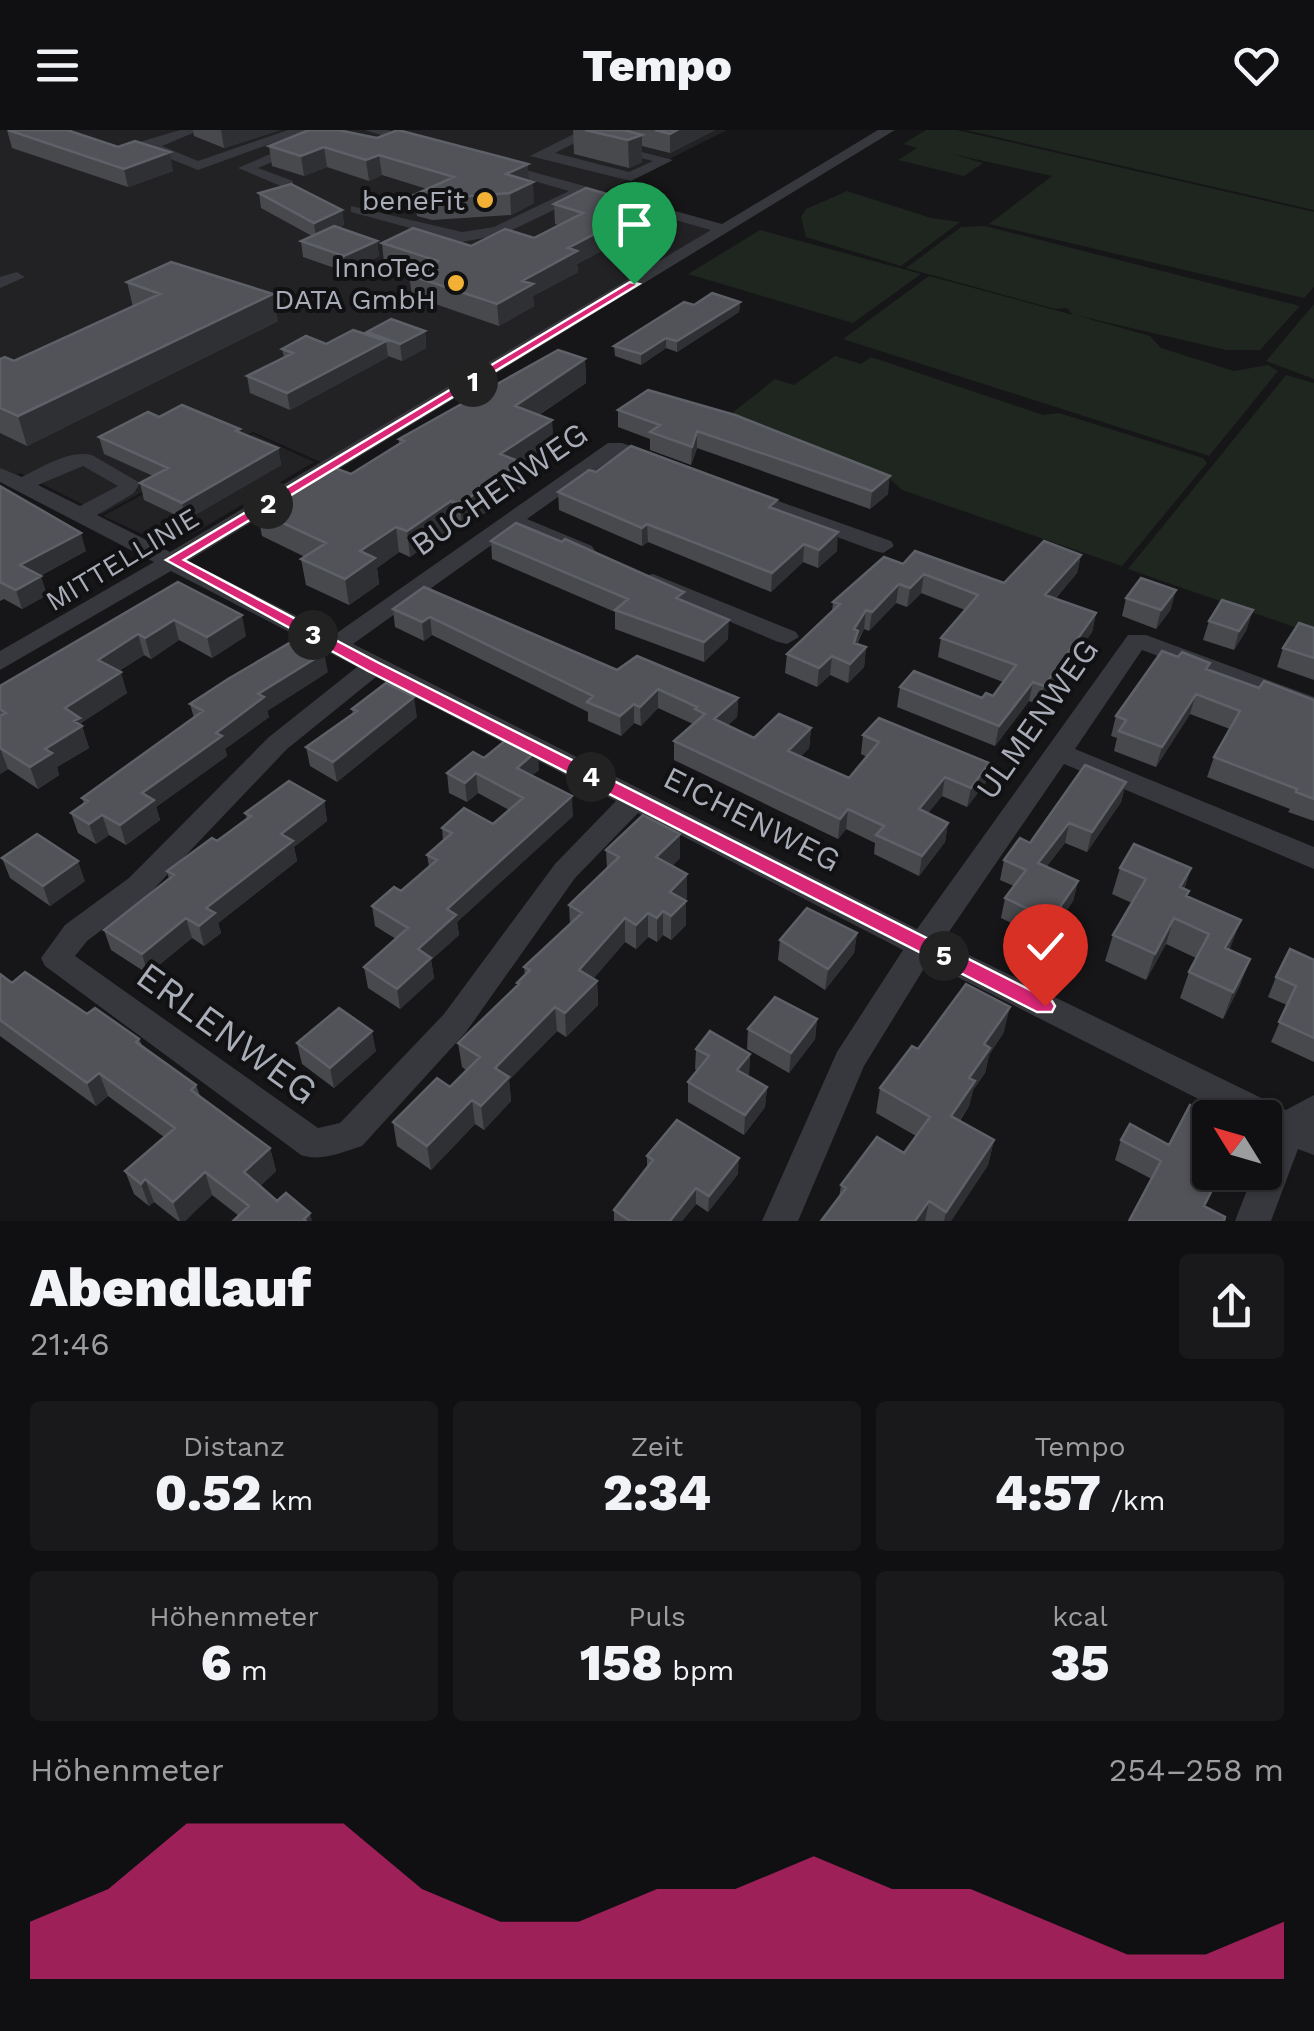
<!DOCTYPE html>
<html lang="de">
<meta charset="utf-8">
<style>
body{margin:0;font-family:"Work Sans",sans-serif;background:#19191b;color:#f1f3f6;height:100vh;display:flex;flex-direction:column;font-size:38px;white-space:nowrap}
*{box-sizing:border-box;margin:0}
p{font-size:32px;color:#9c9d9f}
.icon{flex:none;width:55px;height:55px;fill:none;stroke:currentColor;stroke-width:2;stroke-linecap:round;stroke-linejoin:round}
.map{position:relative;height:1091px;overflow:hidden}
.panel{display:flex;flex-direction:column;background:#101012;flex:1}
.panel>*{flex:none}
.needle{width:65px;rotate:307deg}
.buttons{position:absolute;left:1192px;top:970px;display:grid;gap:20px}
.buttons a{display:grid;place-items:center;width:90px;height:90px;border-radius:10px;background:#101012;box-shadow:0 2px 8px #0004,0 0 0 2px #303032;font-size:50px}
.pin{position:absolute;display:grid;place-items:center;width:85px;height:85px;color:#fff;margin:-102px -42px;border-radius:50% 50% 50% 0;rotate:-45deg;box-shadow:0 0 10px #0007}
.pin .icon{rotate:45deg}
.km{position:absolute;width:50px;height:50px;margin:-25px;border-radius:50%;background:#222;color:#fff;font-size:28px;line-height:50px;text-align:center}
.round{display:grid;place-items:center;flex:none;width:105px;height:105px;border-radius:10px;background:#19191b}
.headline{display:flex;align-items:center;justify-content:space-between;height:170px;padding:0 30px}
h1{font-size:55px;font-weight:800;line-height:75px}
.metrics{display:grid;grid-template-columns:repeat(3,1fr);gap:15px;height:170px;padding:10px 30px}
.metrics div{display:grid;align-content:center;border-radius:10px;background:#19191b;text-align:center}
.metrics b{font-size:50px;font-weight:800}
.metrics small{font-size:28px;font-weight:400}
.metrics p{font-size:28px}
.chart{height:280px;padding:20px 30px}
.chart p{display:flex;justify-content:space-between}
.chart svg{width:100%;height:180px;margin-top:10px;fill:#db2777;opacity:.7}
header{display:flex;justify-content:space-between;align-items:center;height:130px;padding:0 30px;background:#101012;font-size:45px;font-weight:800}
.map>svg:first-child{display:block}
</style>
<header><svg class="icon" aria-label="menu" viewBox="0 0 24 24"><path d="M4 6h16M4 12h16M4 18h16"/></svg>Tempo<svg class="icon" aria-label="heart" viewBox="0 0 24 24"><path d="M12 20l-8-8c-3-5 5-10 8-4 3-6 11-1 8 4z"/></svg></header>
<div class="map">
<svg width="1314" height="1091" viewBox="0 0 1314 1091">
<rect width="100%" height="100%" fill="#161618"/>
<path fill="#222225" d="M0 0H727L602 63 724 99 332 337 253 302 102 384 20 343 0 352Z
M253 304 314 332 193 404 170 410 153 409 103 386Z"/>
<path fill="#1e261f" d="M926 0H957L1314 82V157L1304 168 989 94 1052 46 952 24 983 33 964 46 898 30 917 18 903 14Z
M966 0H1314V80Z
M847 61 931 88 960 92 901 136 806 107 801 87 806 79Z
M985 96 1300 176 1260 220H1226L1075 185 1150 206 1161 218 1234 241 1268 235 1278 241 1209 326 843 209 929 146 1073 185 1067 178 1055 179 906 138 961 97Z
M760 100 921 144 853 193 688 144Z
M1314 174V249L1266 231Z
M835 226 861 234 871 227 1043 285 1059 283 1203 328 1207 333 1122 436 902 360 880 340 817 330 717 295 775 249 794 255Z
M1286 245 1314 253V504L1128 439Z"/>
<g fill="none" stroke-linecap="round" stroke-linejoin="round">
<path fill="#37383d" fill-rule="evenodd" d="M180 0H200L162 16 198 31 288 0H308L198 40 133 14Z
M326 0H345L258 38 293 51V57H283L238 38Z
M365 0H388L423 12 416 16Z
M582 0H600L555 23 629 42 653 31 606 19V13L673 30 631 51 530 26Z
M878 0H895L188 431 334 505 608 313H622L665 329 668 333 665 337H651L617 325 527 389 592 416 595 421 592 426H576L514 399 353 514 917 799 1128 505H1146L1314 567V584L1142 520 1075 619 1314 717V739L1064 634 942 812 1286 980 1314 965V1025L1298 1019 1271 1091H1235L1254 1042H1265L1269 1004 1265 1002V988H1236L928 832 864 936 798 1091H762L837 922 903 820 638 683 575 748 466 902 362 1016C343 1022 320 1032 301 1025L45 836 41 828 65 795 129 748 269 607 357 537 171 441 0 540V521L154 432 0 352V338L22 347C42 337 69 320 92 325L140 353 134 363 97 385 170 422 711 100 585 65 504 104 462 112 351 82V76L462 102 494 97 569 61 492 39V33L497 32 722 94ZM83 336 118 356 80 376 38 355ZM376 547 616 671 555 734 444 884 340 993 318 998 75 826 87 811 149 764 287 619Z
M17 142 25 147 0 158V147Z
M747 360 891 411 894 416 883 423 875 421 739 371 736 366 739 361Z
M653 444 796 502 799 507 787 514 778 512 645 456 641 451 645 446Z"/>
</g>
<path fill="#47494d" d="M7 0 173 41 128 57 12 18Z
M193 0H280L224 18 194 6Z
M309 0 528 51 534 73 511 85 432 90 417 86 414 65 427 59 382 45 369 51 327 37 304 46 272 36 269 16Z
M573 0H715L670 23 642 16V32L629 38 574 24Z
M259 63 342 80 344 95 338 98 377 111 379 126 346 142 303 127 301 111 312 106 261 78Z
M554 74 648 76V96L577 134 578 142 533 166 534 176 499 196 412 166 409 145 413 143 384 133 382 113 471 116 534 108 558 95 555 94Z
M127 152 278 191 27 316 0 303V229L14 231 133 177Z
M740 172 739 182 677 222 666 218 641 235 615 226 614 216 694 175Z
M425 201 426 218 402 231 388 226V227L290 280 250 263 247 246 284 227 282 219 326 214 368 205 367 202Z
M585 229 586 253 539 285 554 314 521 336 522 357 462 399 454 396 410 427 399 422 377 438 379 454 349 475 306 455 301 429 305 427 262 406 257 381 351 344 399 313V309Z
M648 260 888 364 870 379 697 318 691 335 650 320V309L618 297V280Z
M159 287 240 302 278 318 281 335 186 390 144 370 140 353 153 346 104 324 99 307Z
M596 342 777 380 837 421 818 438 803 432 771 462 648 412 642 416 559 380 558 362Z
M0 356 86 421 40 446 47 465 22 479 4 469 0 471Z
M491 411 684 471 728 509 704 532 615 499V482L492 429Z
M1081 425 1077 443 1055 469 1096 483 1092 502 1040 575 1029 571 995 616 897 577 900 557 982 568 993 566 1003 552 938 527 941 508 965 480 921 463 907 477 896 473 869 501 864 499 857 514 866 517 864 537 848 553 830 545 817 557 785 543 787 524 832 482 833 472 903 434 1004 453Z
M178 452 246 506 212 528 179 510 151 529 144 525 119 541 127 563 81 593 89 618 57 637 59 645 38 659 8 639 0 644V556Z
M424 457 617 540 738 568 737 587 728 595 754 608 811 598 809 618 801 626 849 648 867 627 861 624 863 605 989 633 986 652 967 677 942 666 928 683 948 693 945 712 919 746 874 724 875 713 846 699 838 709 674 630V611L693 594 658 578 641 596 634 593 621 606 588 591V582L432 505 424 511 395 497 393 479Z
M1126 468 1171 479 1156 499 1122 486Z
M1209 491 1247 499 1234 520 1203 510Z
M1314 498V550L1277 537 1283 518Z
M1208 539 1259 558 1314 570V691L1288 682 1290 679 1207 647 1214 627 1230 599 1190 584 1156 637 1114 621 1117 608 1111 606 1116 586Z
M328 542 267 581 269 587 225 619 227 626 156 677 160 690 126 715 109 705 96 714 78 703 71 683 84 674 82 668 194 588 190 574Z
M352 579 417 587 337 652 310 636 306 617 353 584Z
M484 628 539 640 532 645 573 686 457 792 459 805 431 830 434 848 400 879 368 858 364 837 396 809 375 796 372 776 401 761 429 737 427 725 443 711 442 698 493 694 509 680 478 663 467 672 449 663 447 643Z
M1126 652 1121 672 1087 722 1065 713 1046 737 1078 751 1073 771 1046 810 1001 788 1005 768 1014 756 1000 750 1004 730Z
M324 671 327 691 294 717 297 731 218 793 221 803 204 816 192 808 148 844 111 820 104 800 169 749 167 741 217 711 247 690 245 683Z
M606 720 680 728 672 736 687 744V768L685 770 686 795 671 810 663 805 657 812 648 807 636 819 625 812 593 849 597 851 598 875 566 907 557 901 509 950 511 971 484 1000 475 994 431 1040 397 1016 393 992 450 957 467 941 462 937 458 913 517 857V853L525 845 524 837 570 794 569 775 607 739Z
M2 728 85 751 50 776 10 748Z
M1120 738H1191L1184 759 1187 766 1231 816 1229 820 1250 829 1240 855 1223 889 1180 868 1189 842 1196 828 1166 814 1146 850 1105 831 1113 805 1132 773 1112 764Z
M857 803 854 823 825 860 778 830 780 810Z
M1314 830V932L1271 912 1287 875 1268 867 1276 847Z
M0 844 12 853 87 884 139 909 142 915 196 955 200 966 270 1018 276 1041 260 1056 277 1071 310 1083 239 1086 212 1065 185 1091H178L154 1072 149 1076 134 1064 125 1041 164 1007 108 966 96 976 0 906Z
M817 889 815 909 789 943 747 919 748 899Z
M1004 902 989 925 985 943 973 960 969 976 960 991 994 1010 988 1035 951 1091H821L839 1068 841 1055 904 1023 916 1006 876 983 880 958 918 919Z
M297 913 376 921 334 958 302 934Z
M696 919 750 924 749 944 747 946 767 957 765 977 744 1005 688 972V952L697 941 695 939Z
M1130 994 1206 1077 1115 1030 1121 1010Z
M647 1026 738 1044 708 1082 696 1074 682 1091H614V1080L647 1038Z"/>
<path fill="#2f3033" d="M221 0H280L224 18Z
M677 0H715L670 23V4Z
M642 5V32L629 38 628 10Z
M324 17 327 37 304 46 301 26Z
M170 22 173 41 128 57 124 39Z
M379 25 382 45 369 51 366 30Z
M528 34 529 54 533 52 534 73 511 85 510 63 506 44Z
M648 76V96L577 134 578 142 533 166 534 176 499 196 497 174 522 151 568 118Z
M342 80 344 95 316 108 314 93Z
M377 111 379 126 346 142 344 126Z
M273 164 278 191 27 316 18 286Z
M740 172 739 182 677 222V211Z
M425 201 426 218 402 231 400 214Z
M666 208V218L641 235V224Z
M386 211 388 227 290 280 287 263Z
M585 229 586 253 516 300 515 276Z
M552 290 554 314 521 336 522 357 462 399 460 374 500 324Z
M697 301V318L691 335 692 317Z
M278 318 281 335 186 390 182 373Z
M890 346 888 364 870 379 872 361Z
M451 371 454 396 410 427 407 401Z
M647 394 648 412 642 416V398Z
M396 397 399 422 377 438 379 454 349 475 345 449 360 421Z
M838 402 837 421 818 438 819 420Z
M81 403 86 421 26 453 20 435Z
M804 414 803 432 771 462 772 443Z
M1081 425 1077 443 1041 484 1045 465Z
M924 444 921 463 907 477 910 458Z
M41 446 47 465 22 479 16 460Z
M899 454 896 473 869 501 872 482Z
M1176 460 1171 479 1156 499 1161 480Z
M866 480 864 499 857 511 856 520 852 532 854 499Z
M1253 480 1247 499 1234 520 1239 501Z
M1096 483 1092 502 1040 575 1044 556Z
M242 485 246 506 212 528 207 507Z
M430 487 432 505 424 511 422 492Z
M174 490 179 510 151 529 145 508Z
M729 490 728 509 704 532V512Z
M138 504 144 525 104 550 98 530Z
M866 517 864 537 848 553 850 534Z
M324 523 328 542 267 581 269 587 225 619 227 626 156 677 160 690 126 715 120 695 142 663 216 603 258 564Z
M832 526 830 545 817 557 819 538Z
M121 542 127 563 81 593 89 618 57 637 59 645 38 659 30 637 45 619 65 578Z
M1033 552 1029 571 995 616 999 596Z
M658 559V578L641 596 640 577Z
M1196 564 1190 584 1156 637 1162 617Z
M414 567 417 587 337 652 333 632Z
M738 568 737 587 714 608V589Z
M634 574V593L621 606 620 586Z
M811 598 809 618 787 640 788 621Z
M0 618 8 639 0 644Z
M538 620 539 640 518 657 517 638Z
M989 633 986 652 967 677 971 658Z
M476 643 478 663 467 672 465 653Z
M945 647 942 666 916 699 919 679Z
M1126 652 1121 672 1087 722 1092 702Z
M572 666 573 686 457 792 459 805 431 830 434 848 400 879 397 859 418 819 447 779Z
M324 671 327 691 294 717 297 731 218 793 221 803 204 816 199 796 206 778 281 704Z
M848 679 846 699 838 709 840 689Z
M102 685 109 705 96 714 89 694Z
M948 693 945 712 919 746 922 726Z
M1069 693 1065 713 1034 753 1038 733Z
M680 704V728L656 751V727Z
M78 731 85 751 50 776 43 756Z
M1191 738 1183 764 1180 757Z
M687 744V768L669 786 670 762Z
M1078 751 1073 771 1046 810 1051 790Z
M686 771V795L671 810V786Z
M663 781V805L657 812V788Z
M648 783V807L636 819V795Z
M186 788 192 808 148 844 142 824Z
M625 788V812L580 864 579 840Z
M1174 788 1166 814 1146 850 1155 824Z
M1241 790 1231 816 1215 844 1225 818Z
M857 803 854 823 825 860 828 839Z
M1250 829 1240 855 1223 889 1233 862Z
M597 851 598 875 566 907 565 883Z
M555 877 557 901 509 950 511 971 484 1000 481 976 495 938Z
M1010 877 1004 902 989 925 985 943 973 960 969 976 946 1011 951 986 984 914Z
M817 889 815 909 789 943 791 923Z
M372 901 376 921 334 958 330 938Z
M750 924 749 944 736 960 737 940Z
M99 943 108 966 96 976 87 953Z
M767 957 765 977 744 1005 745 985Z
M472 970 475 994 431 1040 427 1016Z
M994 1010 988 1035 951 1091H944L946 1082Z
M270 1018 276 1041 250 1065 244 1042Z
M739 1028 738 1044 708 1082 709 1066Z
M205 1042 212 1065 185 1091H180L173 1072Z
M145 1049 154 1072 149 1076 141 1054Z
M696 1058V1074L682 1091H670Z
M929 1071 925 1091H915Z
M310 1083 312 1091H304V1089Z"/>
<path fill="#525359" stroke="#5f6168" stroke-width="2.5" d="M8 0H67L118 17 135 11 170 22 124 39Z
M309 0H338L377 8 398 0 528 34 506 44 533 52 510 63 430 69 414 65 454 47 379 25 366 30 324 17 301 26 269 16Z
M585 0H624L642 5 628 10Z
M655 0H677L670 4Z
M291 54 342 80 314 93 259 63Z
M586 58 648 76 568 118 577 121 522 151 533 154 497 174 409 145 438 131 382 113 413 98 471 116 505 99 534 108 583 83 554 74Z
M334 96 377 111 344 126 301 111Z
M171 132 273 164 18 286 0 278V229L5 227 14 231 160 164 127 152Z
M712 163 740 172 677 211 666 208 641 224 614 216 684 172 694 175Z
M391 189 425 201 400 214 367 202Z
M353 200 386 211 287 263 247 246 293 223 282 219 306 206 326 214Z
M558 220 585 229 515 276 552 290 500 324 521 332 460 374 451 371 407 401 396 397 360 421 375 428 345 449 301 429 326 413 257 381 335 338 351 344 404 311 399 309Z
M648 260 735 285 890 346 872 361 697 301 692 317 650 302 660 295 618 280Z
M182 275 240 299 236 301 278 318 182 373 140 353 168 338 99 307 148 282 159 287Z
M631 316 777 370 769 377 838 402 819 420 804 414 772 443 647 394 642 398 558 362 589 340 596 342Z
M0 356 81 403 20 435 41 446 16 460 0 452Z
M516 393 562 412 565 409 684 462 676 468 729 490 704 512 615 480 628 469 491 411Z
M1044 411 1081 425 1045 465 1096 483 1044 556 1033 552 999 596 900 557 914 541 982 568 986 563 993 566 1016 535 941 508 978 465 924 444 910 458 899 454 872 482 866 480 854 499 858 501 854 513 866 517 850 534 832 526 819 538 787 524 840 474 833 472 884 427 903 434 915 421 1004 453Z
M1141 448 1176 460 1161 480 1126 468Z
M178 452 242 485 207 507 174 490 145 508 138 504 98 530 121 542 65 578 80 588 74 591 82 596 45 619 52 623 30 637 0 618V586L6 583 0 579V556Z
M424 457 617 540 637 526 738 568 714 589 754 608 779 584 811 598 788 621 849 648 879 612 863 605 879 588 989 633 971 658 945 647 919 679 948 693 922 726 876 705 884 696 848 679 840 689 674 611 705 584 695 579 697 577 658 559 640 577 634 574 620 586 587 572 593 566 430 487 422 492 393 479Z
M1222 470 1253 480 1239 501 1209 491Z
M1299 493 1314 498V528L1283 518Z
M298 508 324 523 258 564 264 567 216 603 222 606 142 663 154 670 120 695 102 685 89 694 71 683 88 671 82 668 203 581 190 574 228 549Z
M1162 521 1178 527 1182 522 1210 533 1206 539 1259 558 1264 551 1314 570V669L1296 662 1297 659 1214 627 1240 581 1196 564 1162 617 1119 601 1126 590 1116 586Z
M386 553 414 567 333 632 306 617 357 581 352 579Z
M511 606 538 620 517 638 572 666 447 779 456 785 418 819 431 828 397 859 364 837 408 798 372 776 394 757 401 761 437 730 427 725 452 703 442 698 464 678 493 694 523 668 476 643 465 653 447 643 473 622 484 628Z
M1085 635 1126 652 1092 702 1069 693 1038 733 1078 751 1051 790 1005 768 1026 740 1004 730 1020 708 1030 713Z
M289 651 324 671 281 704 293 711 206 778 215 783 199 796 186 788 142 824 104 800 174 745 167 741 212 708 217 711 251 686 245 683Z
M643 685 680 704 656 727 687 744 670 762 686 771 671 786 663 781 657 788 648 783 636 795 625 788 579 840 597 851 565 883 555 877 495 938 509 947 481 976 472 970 427 1016 393 992 437 948 450 957 480 927 458 913 519 854 517 853 530 840 524 837 582 783 569 775 619 727 606 720Z
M37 704 78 731 43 756 2 728Z
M1134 714 1191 738 1180 757 1189 761 1186 766 1241 790 1225 818 1250 829 1233 862 1189 842 1209 804 1174 788 1155 824 1113 805 1146 749 1120 738Z
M807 778 857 803 828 839 780 810Z
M1290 819 1314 830V908L1279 892 1296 856 1276 847Z
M25 842 87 884 95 878 139 909 136 912 196 955 191 960 270 1018 244 1042 277 1071 286 1063 310 1083 304 1089 306 1091H233L249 1076 205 1042 173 1072 145 1049 141 1054 125 1041 175 998 99 943 87 953 0 890V844L12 853Z
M966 854 1010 877 984 914 990 918 969 948 975 951 951 986 994 1010 946 1082 929 1071 915 1091H821L846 1058 841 1055 877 1007 904 1023 930 987 880 958 912 916 918 919Z
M775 867 817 889 791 923 748 899Z
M339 878 372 901 330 938 297 913Z
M710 901 750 924 737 940 767 957 745 985 688 952 709 926 696 919Z
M1190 975 1215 988H1210V1042H1221L1204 1076 1225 1087 1224 1091H1129L1161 1031 1121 1010 1130 994 1169 1015Z
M677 990 739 1028 709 1066 696 1058 670 1091H630L614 1080 653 1030 647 1026Z"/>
<path fill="#db2777" stroke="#fff" stroke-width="2.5" d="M630 152 639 154 184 430 379 533 1052 871 1055 876 1052 882H1037L368 541 166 430Z"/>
<g fill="#f2b134" stroke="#111113" stroke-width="4">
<circle cx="485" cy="70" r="10"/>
<circle cx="456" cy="153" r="10"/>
</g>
<g text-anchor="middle" stroke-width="8" stroke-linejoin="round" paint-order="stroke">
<g font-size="28" fill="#a8adb8" stroke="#111113" text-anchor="end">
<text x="465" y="80">beneFit</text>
<text x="436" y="147">InnoTec<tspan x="436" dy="32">DATA GmbH</tspan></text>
</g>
<g font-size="28" fill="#a8adb8" stroke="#111113">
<text transform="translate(122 429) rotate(-31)" y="10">MITTELLINIE</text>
</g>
<g font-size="32" fill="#a8adb8" stroke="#111113">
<text transform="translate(499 359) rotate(-35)" y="11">BUCHENWEG</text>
<text transform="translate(1037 589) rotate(-55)" y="11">ULMENWEG</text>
<text transform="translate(752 689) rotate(27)" y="11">EICHENWEG</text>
</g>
<g font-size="38" fill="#a8adb8" stroke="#111113">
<text transform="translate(227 903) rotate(36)" y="13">ERLENWEG</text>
</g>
</g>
</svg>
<div class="buttons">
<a><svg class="needle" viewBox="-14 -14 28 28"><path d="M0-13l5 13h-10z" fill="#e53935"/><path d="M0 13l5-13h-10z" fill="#9c9d9f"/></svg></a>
</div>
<div class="pin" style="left:634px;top:154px;background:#1e9e55"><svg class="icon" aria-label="arrive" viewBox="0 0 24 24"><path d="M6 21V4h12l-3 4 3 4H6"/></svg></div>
<div class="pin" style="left:1045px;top:876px;background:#d93025"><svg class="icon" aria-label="check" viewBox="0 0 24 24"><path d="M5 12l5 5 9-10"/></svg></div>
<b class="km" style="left:473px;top:252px">1</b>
<b class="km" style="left:268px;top:374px">2</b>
<b class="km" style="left:313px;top:505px">3</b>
<b class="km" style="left:591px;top:647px">4</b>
<b class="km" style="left:944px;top:826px">5</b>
</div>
<section class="panel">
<div class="headline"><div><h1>Abendlauf</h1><p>21:46</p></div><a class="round"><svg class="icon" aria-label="share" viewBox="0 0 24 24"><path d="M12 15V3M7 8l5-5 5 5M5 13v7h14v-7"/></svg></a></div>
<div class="metrics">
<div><p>Distanz</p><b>0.52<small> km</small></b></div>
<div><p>Zeit</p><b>2:34</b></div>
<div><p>Tempo</p><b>4:57<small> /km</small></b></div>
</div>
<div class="metrics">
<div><p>Höhenmeter</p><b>6<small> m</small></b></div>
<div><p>Puls</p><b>158<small> bpm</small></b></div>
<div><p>kcal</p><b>35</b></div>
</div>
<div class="chart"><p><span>Höhenmeter</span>254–258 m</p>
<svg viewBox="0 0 160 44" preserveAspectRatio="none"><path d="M0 44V30L10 22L20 6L30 6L40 6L50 22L60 30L70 30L80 22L90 22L100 14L110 22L120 22L130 30L140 38L150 38L160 30V44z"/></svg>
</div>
</section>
